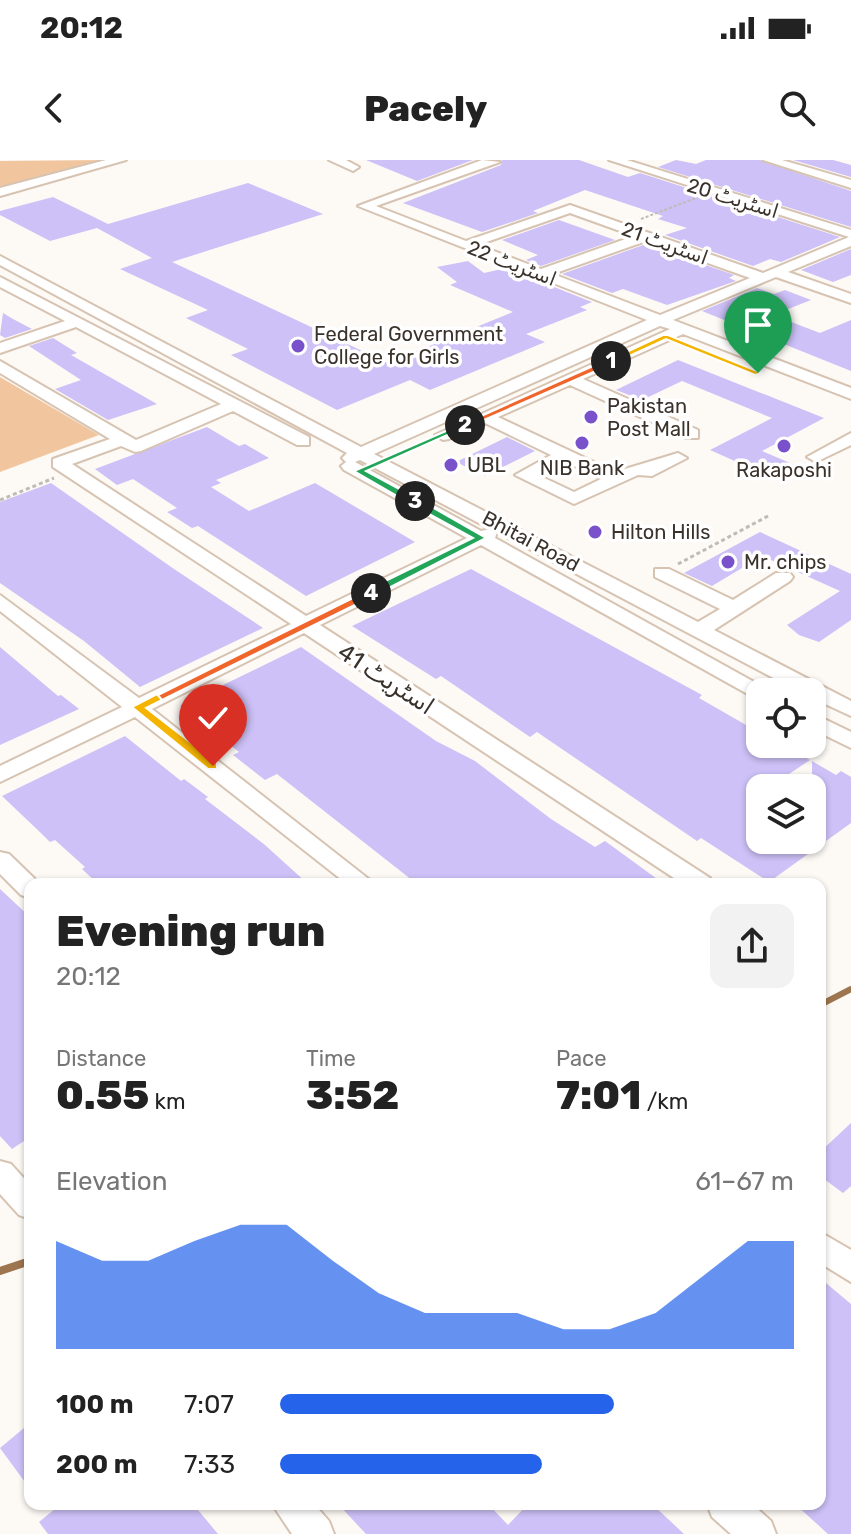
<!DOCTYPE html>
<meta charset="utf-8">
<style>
body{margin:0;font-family:Rubik,"Noto Sans Arabic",sans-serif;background:#f2f2f2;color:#222;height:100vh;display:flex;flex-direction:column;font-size:30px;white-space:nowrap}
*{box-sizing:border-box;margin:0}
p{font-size:26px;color:#767676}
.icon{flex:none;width:44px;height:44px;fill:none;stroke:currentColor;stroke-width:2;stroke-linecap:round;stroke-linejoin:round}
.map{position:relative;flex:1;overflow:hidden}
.panel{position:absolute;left:24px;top:718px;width:802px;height:632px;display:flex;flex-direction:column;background:#fff;border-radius:16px;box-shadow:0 2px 6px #0004}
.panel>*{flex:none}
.fabs{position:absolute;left:746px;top:518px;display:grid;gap:16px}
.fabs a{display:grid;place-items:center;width:80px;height:80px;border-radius:16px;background:#fff;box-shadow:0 2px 6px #0004;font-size:40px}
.pin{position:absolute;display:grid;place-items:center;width:68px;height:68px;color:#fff;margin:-82px -34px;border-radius:50% 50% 50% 0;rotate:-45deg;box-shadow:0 0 8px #0007}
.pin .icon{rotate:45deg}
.km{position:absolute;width:40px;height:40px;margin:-20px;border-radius:50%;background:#222;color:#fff;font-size:22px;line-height:40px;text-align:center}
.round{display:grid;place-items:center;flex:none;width:84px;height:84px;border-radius:16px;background:#f2f2f2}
.summary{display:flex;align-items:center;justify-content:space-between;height:136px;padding:0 32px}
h1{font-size:44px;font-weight:800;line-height:60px}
.metrics{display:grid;grid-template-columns:repeat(3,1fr);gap:12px;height:136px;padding:8px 32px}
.metrics div{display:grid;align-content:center}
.metrics b{font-size:40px;font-weight:800}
.metrics small{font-size:22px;font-weight:400}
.metrics p{font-size:22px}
.chart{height:224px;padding:16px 32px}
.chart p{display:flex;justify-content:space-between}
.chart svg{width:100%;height:144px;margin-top:8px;fill:#2563eb;opacity:.7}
ul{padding:0 32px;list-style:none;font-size:26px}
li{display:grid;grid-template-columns:128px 96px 1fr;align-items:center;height:60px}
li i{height:20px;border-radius:10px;background:#2563eb}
.status{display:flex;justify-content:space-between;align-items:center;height:56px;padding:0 40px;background:#fff;direction:ltr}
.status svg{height:22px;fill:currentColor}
header{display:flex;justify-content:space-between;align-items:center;height:104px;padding:0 32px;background:#fff;font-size:36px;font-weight:800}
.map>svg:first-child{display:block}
</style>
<div class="status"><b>20:12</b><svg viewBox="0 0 49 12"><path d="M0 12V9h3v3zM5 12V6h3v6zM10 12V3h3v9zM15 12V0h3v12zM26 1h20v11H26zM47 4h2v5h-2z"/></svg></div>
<header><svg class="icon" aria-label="back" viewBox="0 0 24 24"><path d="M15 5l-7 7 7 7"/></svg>Pacely<svg class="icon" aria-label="search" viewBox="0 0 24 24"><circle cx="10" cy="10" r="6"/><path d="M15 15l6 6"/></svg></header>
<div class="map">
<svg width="851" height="1374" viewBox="0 0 851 1374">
<rect width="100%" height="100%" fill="#fdf9f5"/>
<path fill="#f1c69e" d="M105 0 0 28V1Z
M0 217 99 275 0 312Z"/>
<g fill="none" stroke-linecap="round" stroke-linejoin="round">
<path stroke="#9d754e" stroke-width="6" d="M820 845 851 829"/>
<path stroke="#9d754e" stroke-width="8" d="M0 1111 30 1101"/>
</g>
<path fill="#cdc1f7" d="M366 0H473L417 21Z
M502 0H579L628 17 640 13 840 77 781 102 770 99 753 106 665 75 687 68 658 59 663 56 585 30 533 51 538 53 482 72 403 43 501 5Z
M676 0 696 4 706 0H760L851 31V67L658 7Z
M793 0H833L851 5V17Z
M248 23 323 54 172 102 388 203 513 152 450 125 457 122 437 107 468 101 484 113 506 108 592 142 580 147 587 150 526 174 545 182 430 230 410 220 337 250 231 195 248 189 186 158 208 150 120 109 152 98 97 68 50 81 0 55V51L53 37 108 64Z
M559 60 615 80 541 106 526 100 538 95 502 80Z
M646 84 734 115 729 118 736 121 667 145 623 129 612 133 562 114Z
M851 89V115L833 122 801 110Z
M757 128 774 134 785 130 811 140 773 155 820 173 851 160V211L702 151Z
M3 153 13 159 32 169 5 178 0 175Z
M53 178 77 193 71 195 157 244 108 260 55 229 81 220 29 186Z
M678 200 824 258 762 291 804 309 782 322 710 290 772 258 682 221 642 240 616 230Z
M207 267 239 286 245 284 269 298 216 320 221 323 211 327 249 351 315 323 415 382 306 436 198 366 192 368 167 352 177 348 133 319 117 325 95 309Z
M507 277 535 291 485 316 456 302Z
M51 323 174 409 263 468 140 527 84 481 0 423V342Z
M760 372 851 414V460L819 482 799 475 787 465 840 431 762 396 712 426 684 413Z
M471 409 702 535 699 538 760 573V584H782L810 600 768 628H760V634L747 642 760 650V680H812V601L836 615 841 611 851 617V663L769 722 701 678 697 681 537 572 530 577 441 516 436 519 352 466Z
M0 487 58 536 61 535 79 549 0 585Z
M301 487 436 581 475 601 551 659 595 687 605 681 664 724H417L277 614 265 620 233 595 239 592 180 546Z
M125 576 181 621 184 619 208 637 205 639 265 685 308 724H98L82 709 85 707 55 680 50 682 43 675 2 636Z
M0 729 30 757V977L12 989 0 976Z
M851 963V1026L843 1033 820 1016V992Z
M820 1118 851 1144V1374H828L795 1344H820Z
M30 1263V1329L0 1288Z
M61 1344H193L218 1374H48L39 1362Z
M338 1344H488L508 1365 528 1344H652L684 1374H366Z"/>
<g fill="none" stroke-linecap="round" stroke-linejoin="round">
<defs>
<path id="minor" d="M106 0H126L0 36V28Z
M329 0H346L359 7 353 11Z
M482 0 500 2 376 46 466 81 570 45 763 113 849 77 609 0H627L851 70V86L788 112 851 134V143L776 117 673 160 851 228V239L683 174 583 219 698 270V278H686L570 225 498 257 615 312 678 293 687 298 652 316 638 315 574 344 515 315 551 295 485 263 449 279 443 280 435 275 670 169 660 166 374 294 698 462 720 449 655 417V409H669L733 440 776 413H790L793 417 790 421 714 470 851 541V556L812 538V532H800L497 372 495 378 772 532H760V538L753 537 481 385 320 465 710 718 713 724H683L304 473 152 549 375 724H347L135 557 0 622V606L122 547 0 451V435L139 538 291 464 53 307V299L110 279 0 213V201L136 280 221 244 76 167 0 193V183L65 161 0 127V117L309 277V285H297L233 251 141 291 135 292 121 286 72 304 306 456 467 378 344 310 341 306 346 302 342 298 347 293 0 105V96L361 287 647 160 358 46ZM570 53 634 76 541 109 478 85ZM646 81 750 118 660 155 553 114ZM360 300 490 369 481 371 355 302ZM564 301 601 319 574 332 538 315Z
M763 0H782L851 20V28Z
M851 273V285L816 302 807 297Z
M812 553 851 572V588L812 569Z
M0 692 9 694 39 723 30 724V738L21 735 0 714Z
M0 1001 11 1004 30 1025V1059L19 1055 0 1034Z
M820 1072 851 1090V1122L820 1103Z
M272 1344H314L329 1361 334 1374H292Z
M707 1344H752L771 1361 776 1374H731L712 1357Z"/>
</defs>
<use href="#minor" stroke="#d7c3b1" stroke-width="4"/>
<path stroke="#c1bbb6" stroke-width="2" stroke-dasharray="3 2" stroke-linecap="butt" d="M641 59 696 38"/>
<path stroke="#c1bbb6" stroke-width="3" stroke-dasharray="4 3" stroke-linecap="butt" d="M0 340 54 318
M678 404 770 355"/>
<use href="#minor" fill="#fff" fill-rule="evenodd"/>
</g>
<path fill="#f5b400" stroke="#fff" stroke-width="2" d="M663 175H668L762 213 755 215 666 179 614 203 607 201Z"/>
<path fill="#f0652b" stroke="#fff" stroke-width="2" d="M611 198 614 203 468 267 461 265Z"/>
<path fill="#22a559" stroke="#fff" stroke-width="2" d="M462 264 470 265 366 311 418 339V344H411L354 311Z"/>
<path fill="#22a559" stroke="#fff" stroke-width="2" d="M411 339H418L486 378 375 435H367V430L473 378 411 344Z"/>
<path fill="#f0652b" stroke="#fff" stroke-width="2" d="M371 429 375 435 162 540 152 538Z"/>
<path fill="#f5b400" stroke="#fff" stroke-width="2" d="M157 534 162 540 146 548 217 603V609H208L132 547Z"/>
<g fill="#7951ca" stroke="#fff" stroke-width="3">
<circle cx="298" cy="186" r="8"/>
<circle cx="591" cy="257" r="8"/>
<circle cx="582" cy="283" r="8"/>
<circle cx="784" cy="286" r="8"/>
<circle cx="451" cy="305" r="8"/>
<circle cx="595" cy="372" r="8"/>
<circle cx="728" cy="402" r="8"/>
</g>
<g text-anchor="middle" stroke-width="7" stroke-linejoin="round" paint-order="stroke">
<g font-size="20" fill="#3a322b" stroke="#fff">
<text transform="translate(733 38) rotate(17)" y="7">اسٹریٹ 20</text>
<text transform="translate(665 83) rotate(20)" y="7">اسٹریٹ 21</text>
<text transform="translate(512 103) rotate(21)" y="7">اسٹریٹ 22</text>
<text transform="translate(531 381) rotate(28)" y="7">Bhitai Road</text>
</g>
<g font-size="20" fill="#3a322b" stroke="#fff" text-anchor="start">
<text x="314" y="181">Federal Government<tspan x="314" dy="23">College for Girls</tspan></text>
<text x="607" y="253">Pakistan<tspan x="607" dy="23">Post Mall</tspan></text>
<text x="467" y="312">UBL</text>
<text x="582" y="315" text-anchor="middle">NIB Bank</text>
<text x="784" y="317" text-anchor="middle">Rakaposhi</text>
<text x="611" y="379">Hilton Hills</text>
<text x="744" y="409">Mr. chips</text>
</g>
<g font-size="24" fill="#3a322b" stroke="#fff">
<text transform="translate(386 519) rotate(33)" y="8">اسٹریٹ 41</text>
</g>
</g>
</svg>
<div class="fabs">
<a><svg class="icon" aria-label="locate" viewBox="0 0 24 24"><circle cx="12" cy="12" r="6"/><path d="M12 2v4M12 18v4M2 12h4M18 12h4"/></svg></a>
<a><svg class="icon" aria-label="layers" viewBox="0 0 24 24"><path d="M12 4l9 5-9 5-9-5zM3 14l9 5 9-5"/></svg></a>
</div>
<div class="pin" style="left:758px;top:213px;background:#1e9e55"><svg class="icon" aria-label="arrive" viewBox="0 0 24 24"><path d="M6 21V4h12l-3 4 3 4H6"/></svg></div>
<div class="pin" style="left:213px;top:606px;background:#d93025"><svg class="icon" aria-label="check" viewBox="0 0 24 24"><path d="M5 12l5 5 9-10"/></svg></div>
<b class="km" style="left:611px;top:201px">1</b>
<b class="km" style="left:465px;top:265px">2</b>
<b class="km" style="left:415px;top:341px">3</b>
<b class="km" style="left:371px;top:433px">4</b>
<section class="panel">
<div class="summary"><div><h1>Evening run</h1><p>20:12</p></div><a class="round"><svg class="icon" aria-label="share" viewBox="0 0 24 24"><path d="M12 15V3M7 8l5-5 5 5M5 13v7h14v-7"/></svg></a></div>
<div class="metrics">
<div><p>Distance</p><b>0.55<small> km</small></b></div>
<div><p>Time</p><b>3:52</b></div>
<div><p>Pace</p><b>7:01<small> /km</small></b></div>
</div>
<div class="chart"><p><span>Elevation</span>61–67 m</p>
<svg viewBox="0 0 160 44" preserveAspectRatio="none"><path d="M0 44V11L10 17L20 17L30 11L40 6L50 6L60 17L70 27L80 33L90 33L100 33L110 38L120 38L130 33L140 22L150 11L160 11V44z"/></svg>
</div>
<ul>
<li><b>100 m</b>7:07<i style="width:65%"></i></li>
<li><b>200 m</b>7:33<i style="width:51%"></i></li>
</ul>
</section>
</div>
